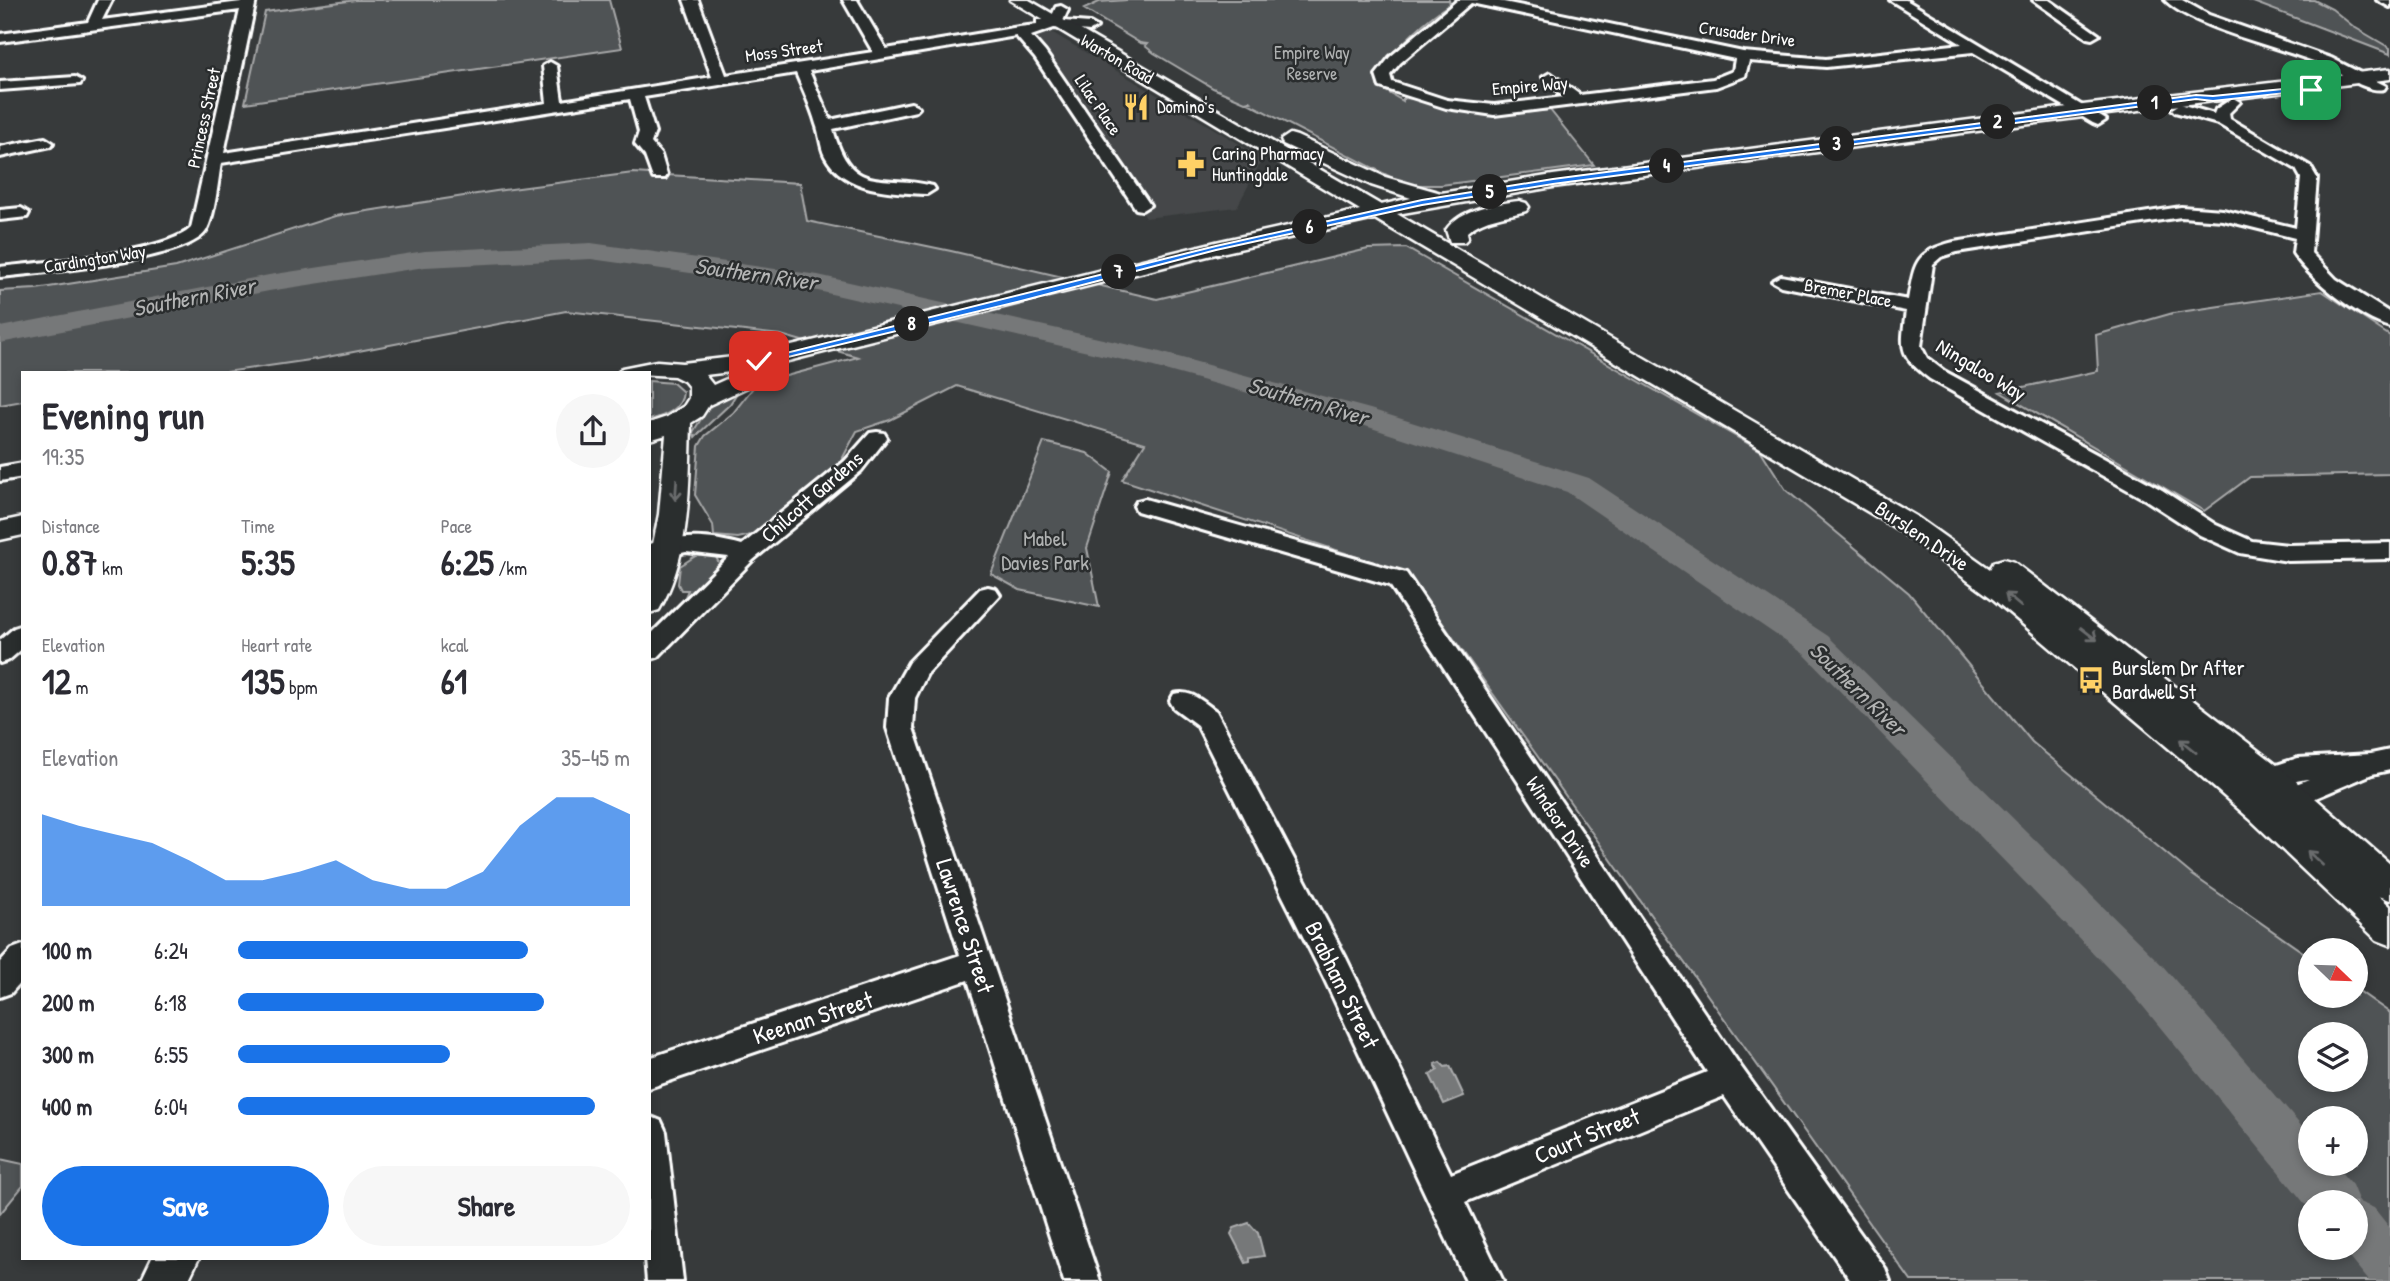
<!DOCTYPE html>
<meta charset="utf-8">
<style>
body{margin:0;font-family:"Patrick Hand",sans-serif;background:#f7f7f7;color:#2b2b33;height:100vh;display:flex;flex-direction:column;font-size:26px;white-space:nowrap}
*{box-sizing:border-box;margin:0}
p{font-size:23px;color:#7c7c81}
.icon{flex:none;width:38px;height:38px;fill:none;stroke:currentColor;stroke-width:2;stroke-linecap:round;stroke-linejoin:round}
.map{position:relative;flex:1;overflow:hidden}
.side{position:absolute;left:21px;top:371px;width:630px;height:889px;display:flex;flex-direction:column;background:#fff;border-radius:0px;box-shadow:0 4px 10px #0003}
.side>*{flex:none}
.needle{width:46px;rotate:113deg}
.buttons{position:absolute;left:2298px;top:938px;display:grid;gap:14px}
.buttons a{display:grid;place-items:center;width:70px;height:70px;border-radius:50%;background:#fff;box-shadow:0 4px 10px #0003;font-size:35px}
.pin{position:absolute;display:grid;place-items:center;width:60px;height:60px;color:#fff;margin:-30px;border-radius:14px;box-shadow:0 4px 10px #0006}
.km{position:absolute;width:35px;height:35px;margin:-18px;border-radius:50%;background:#222;color:#fff;font-size:19px;line-height:35px;text-align:center}
.round{display:grid;place-items:center;flex:none;width:74px;height:74px;border-radius:37px;background:#f7f7f7}
.headline{display:flex;align-items:center;justify-content:space-between;height:119px;padding:0 21px}
h1{font-size:38px;font-weight:700;line-height:52px}
.figures{display:grid;grid-template-columns:repeat(3,1fr);gap:10px;height:119px;padding:7px 21px}
.figures div{display:grid;align-content:center}
.figures b{font-size:35px;font-weight:700}
.figures small{font-size:19px;font-weight:400}
.figures p{font-size:19px}
.chart{height:196px;padding:14px 21px}
.chart p{display:flex;justify-content:space-between}
.chart svg{width:100%;height:126px;margin-top:7px;fill:#1a73e8;opacity:.7}
.primary-button{display:flex;gap:14px;margin-top:auto;padding:14px 21px}
.primary-button a{flex:1;height:80px;border-radius:42px;background:#1a73e8;color:#fff;font-size:28px;font-weight:700;line-height:80px;text-align:center}
.primary-button a+a{background:#f7f7f7;color:#2b2b33}
ul{padding:0 21px;list-style:none;font-size:23px}
li{display:grid;grid-template-columns:112px 84px 1fr;align-items:center;height:52px}
li i{height:18px;border-radius:9px;background:#1a73e8}
.map>svg:first-child{display:block}
</style>
<div class="map">
<svg width="2390" height="1281" viewBox="0 0 2390 1281">
<rect width="100%" height="100%" fill="#373a3b"/>
<filter id="ink" filterUnits="userSpaceOnUse"><feTurbulence type="fractalNoise" baseFrequency=".0143" numOctaves="2"/><feDisplacementMap in="SourceGraphic" scale="14" xChannelSelector="R" yChannelSelector="G"/><feConvolveMatrix kernelMatrix="1 2 1 2 8 2 1 2 1" color-interpolation-filters="sRGB"/></filter>
<g filter="url(#ink)">
<path fill="#444748" d="M1053 33 1263 158 1237 207 1146 218 1088 134 1097 127 1032 35Z"/>
<path fill="#505354" stroke="#a8a9aa" stroke-width="2" fill-rule="evenodd" d="M356 0H609L622 48 245 103 265 12Z
M1127 0H1449L1450 4C1422 21 1397 48 1376 74L1377 86 1403 101V98L1421 99 1516 113 1550 110 1594 165 1441 185H1406L1248 103 1251 102 1249 101 1245 102 1213 88 1154 53 1145 46 1147 44 1140 43 1084 9 1099 2Z
M2248 0H2314L2332 9 2354 27 2390 48V54Z
M633 173 800 183 807 221 951 251 1157 299 1368 249 1406 248 1761 451 1786 490 1909 593 2032 742 2191 874 2310 957V996H2356V989L2390 1013V1281H1911L1407 573 1122 480 1145 443 957 386 890 420 857 431 840 463 751 535 738 538 714 536 713 525 695 495 699 446 705 436 733 413 756 384 858 357 781 335 566 311 317 359 219 373H23V401L0 405V291L36 289 176 267 335 216 496 191ZM2310 1034H2356V1080H2310ZM2310 1118H2356V1164H2310ZM2310 1202H2356V1248H2310Z
M2322 291 2390 336V474L2250 477 2204 511 2000 392 2098 371 2096 335 2173 313Z
M649 381 673 383 683 392C682 410 664 416 649 420Z
M740 388 730 404 695 437 693 432 711 403Z
M1044 442 1087 453 1112 472 1087 548 1099 607 1020 590 991 574Z
M707 554 716 557 720 565 716 573 688 599H684L688 590H681L678 584 680 566 697 555Z
M0 1159 23 1164V1186L0 1214Z"/>
<path fill="#767879" stroke="#adaeaf" stroke-width="2" d="M1440 1062 1445 1067 1450 1066 1464 1096 1444 1104 1430 1075 1438 1070 1435 1064Z
M1249 1223 1258 1233 1264 1256 1250 1258V1262L1246 1263 1231 1234 1234 1228Z"/>
<g fill="none" stroke-linecap="round" stroke-linejoin="round">
<path fill="#767879" fill-rule="evenodd" d="M591 243 818 275 1156 351 1370 409 1589 478 1828 636 2162 965 2310 1136V1164H2334L2352 1185 2359 1202 2374 1208 2390 1228V1281H2369L2342 1248H2356V1202H2310V1210L2132 993 1804 654 1567 492 1350 421 1150 366 818 291 591 259 425 267 269 291 0 343V327L269 275 425 251Z"/>
<defs>
<path id="minor" d="M98 0H112L102 20 256 0 224 153 547 103 543 66 550 62 557 66 562 101 712 77 684 0H698L726 75 873 52 843 0H857L886 49 1019 27 1037 25V20H1050L1056 7 1061 6 1068 10 1063 21 1090 23 1097 27 1090 31 1054 28 1031 36 1045 52 1150 205 1142 210 1136 209 1035 58 1016 36 809 71 830 120 911 103 916 105 919 108 916 111 833 129C851 197 882 173 933 186L935 189 927 194C891 192 844 192 825 156 820 146 820 134 816 124 811 106 803 90 796 73L644 97 655 132 651 143 661 155 667 175 665 178H653L645 156 635 144 639 132 630 99 221 163C218 180 215 216 206 231 188 261 38 273 0 277V267C41 262 164 254 191 228L240 10 0 42V34L88 22Z
M1458 0H1494L1743 52 1826 59 1962 44 1890 0H1906L2106 120 2098 125 2093 123 1973 52 1826 67 1749 61 1745 76 1716 87 1494 115 1446 108 1380 87 1376 75 1390 57ZM1471 3 1735 59 1733 71 1713 79 1580 95 1550 73 1543 77 1564 97 1494 105 1447 100 1392 82 1390 75 1400 63Z
M2033 0H2049L2099 35 2092 39 2087 38Z
M2165 0H2182L2209 15 2331 58 2386 86 2384 89C2368 93 2344 75 2330 68 2288 48 2195 30 2165 0Z
M2377 0H2390V7Z
M75 77 82 81 80 84 0 90V82Z
M2233 98 2240 102 2229 113 2230 119 2310 166 2317 178 2311 253 2336 279 2390 313V327C2360 319 2310 279 2293 253L2295 238 2223 220 2181 217 1957 252 1941 257 1933 264 1921 346 1927 358 1944 371 2162 490 2216 525 2252 541 2288 545 2390 543V559L2288 561 2240 553 2200 535 2146 500 1930 379C1898 354 1901 349 1906 311L1781 286 1772 281 1781 276 1908 300C1915 263 1914 252 1954 242L2181 207 2223 210 2296 228 2301 178 2296 169 2218 124 2175 112 2172 109 2180 104 2214 114 2216 109Z
M45 138 53 143 51 146 0 157V147Z
M21 208 29 213 27 217 0 220V210Z
M877 432 884 433 887 438 861 471 753 560 658 657 649 660V636L729 557 686 552 649 560V544C682 535 710 536 742 545L845 461 870 433Z
M23 463V477L0 481V467Z
M1145 499 1406 573 1741 1067 1885 1268 1890 1281H1851L1724 1096 1465 1202 1503 1281H1466L1324 978 1197 725 1174 708 1170 701 1174 694C1191 689 1203 702 1216 711L1346 958 1451 1174 1707 1072 1390 585 1137 511 1134 506 1137 501Z
M988 587 996 589 1000 595 927 674 915 698 913 728 1100 1281H1064L968 980 649 1088V1058L960 955 887 728 889 698 909 662 980 589Z
M23 625V648L9 660 0 663V640L14 628Z
M2390 750V770L2372 774 2278 814 2268 811 2264 803 2268 795 2309 779C2287 780 2264 798 2243 792L2239 784 2243 776 2298 758 2371 754Z
M23 945V979L11 993 0 997V962L12 949Z
M649 1116 661 1121 666 1132 683 1281H647L645 1258H649Z"/>
<path id="major" d="M1010 0H1029L1381 205 1411 198 1371 185 1283 144 1281 140 1290 134 1297 136 1385 177 1441 193 1553 175 2083 105 2390 69V79L2083 117 1553 187 1397 214 1917 517 1990 569 1994 562 2004 559 2014 562 2282 769 2390 864V900L2379 896 2390 906V945L2377 940 2250 819 2185 762 1993 599 1897 529 1375 219 1216 254 764 367 771 373 767 378 709 405 702 416 691 423C689 484 691 556 659 610L649 613V564L659 514 666 435 649 440V423L667 417 684 406 689 398V387L684 381 674 376 618 373 622 368 657 361 682 363 759 354 1216 242 1360 210ZM747 370 713 385 705 375Z
M1519 201 1526 203 1529 207 1526 211C1505 217 1485 217 1467 232L1468 238 1464 242H1450L1446 230C1461 208 1494 204 1519 201Z
M23 517V535L0 540V522Z
M152 1258H199L188 1281H141Z"/>
</defs>
<use href="#minor" stroke="#fff" stroke-width="6"/>
<use href="#major" stroke="#fff" stroke-width="5"/>
<use href="#minor" fill="#2a2d2e" fill-rule="evenodd"/>
<use href="#major" fill="#2a2d2e" fill-rule="evenodd"/>
</g>
<defs><path id="oneway-shaft" d="M-6 0H5M1.5-3L5.5 0L1.5 3" fill="none" stroke-width="1.6" stroke-linecap="round" stroke-linejoin="round" transform="scale(1.75)"/></defs>
<g stroke="#6a6c6d">
<use href="#oneway-shaft" transform="translate(676 490) rotate(94)"/>
<use href="#oneway-shaft" transform="translate(2013 600) rotate(-140)"/>
<use href="#oneway-shaft" transform="translate(2089 634) rotate(38)"/>
<use href="#oneway-shaft" transform="translate(2188 746) rotate(-141)"/>
<use href="#oneway-shaft" transform="translate(2315 858) rotate(-137)"/>
</g>
</g>
<path fill="#1a73e8" stroke="#fff" stroke-width="2" d="M2303 87 2314 90 2213 101 2196 99 1553 184 1422 205 1216 250 1025 300 759 364 754 361 1216 246 1422 200 1553 179 2196 95 2213 96Z"/>
<defs>
<symbol id="restaurant-bare" viewBox="-9 -9 18 18"><path d="M-5-6h1v4h1v-4h1v4h1v-4h1v5L-1.5 .5V6h-2V.5L-5-1ZM5-6V6H3V1.5H1.5Q1.5-4 5-6Z" fill="#ffd166" stroke="#2a2d2e" stroke-width="2.5" paint-order="stroke"/></symbol>
<symbol id="pharmacy-bare" viewBox="-9 -9 18 18"><path d="M-2-6h4v4h4v4h-4v4h-4v-4h-4v-4h4Z" fill="#ffd166" stroke="#2a2d2e" stroke-width="2.5" paint-order="stroke"/></symbol>
<symbol id="bus-bare" viewBox="-9 -9 18 18"><path d="M-5-6H5V4H4V6H2V4H-2V6H-4V4H-5ZM-3.5-4V0h7V-4ZM-3.5 1.2v1.5H-2V1.2ZM2 1.2v1.5H3.5V1.2Z" fill="#ffd166" stroke="#2a2d2e" stroke-width="2.5" paint-order="stroke"/></symbol>
</defs>
<g fill-rule="evenodd">
<use href="#restaurant-bare" x="1117" y="88" width="38" height="38"/>
<use href="#pharmacy-bare" x="1172" y="145" width="38" height="38"/>
<use href="#bus-bare" x="2072" y="661" width="38" height="38"/>
</g>
<g text-anchor="middle" stroke-width="5" stroke-linejoin="round" paint-order="stroke">
<g font-size="18" fill="#fff" stroke="#2a2d2e">
<text transform="translate(1747 34) rotate(8)" y="6">Crusader Drive</text>
<text transform="translate(784 51) rotate(-8)" y="6">Moss Street</text>
<text transform="translate(1117 59) rotate(30)" y="6">Warton Road</text>
<text transform="translate(1530 86) rotate(-5)" y="6">Empire Way</text>
<text transform="translate(1098 105) rotate(56)" y="6">Lilac Place</text>
<text transform="translate(204 118) rotate(-78)" y="6">Princess Street</text>
<text transform="translate(95 259) rotate(-9)" y="6">Cardington Way</text>
<text transform="translate(1848 293) rotate(11)" y="6">Bremer Place</text>
</g>
<g font-size="18" fill="#b0b2b2" stroke="#2a2d2e">
<text x="1312" y="59">Empire Way<tspan x="1312" dy="21">Reserve</tspan></text>
</g>
<g font-size="18" fill="#fff" stroke="#2a2d2e" text-anchor="start">
<text x="1157" y="113">Domino's</text>
<text x="1212" y="160">Caring Pharmacy<tspan x="1212" dy="21">Huntingdale</tspan></text>
</g>
<g font-size="21" fill="#fff" stroke="#2a2d2e">
<text transform="translate(1981 370) rotate(31)" y="7">Ningaloo Way</text>
<text transform="translate(812 497) rotate(-41)" y="7">Chilcott Gardens</text>
<text transform="translate(1922 536) rotate(34)" y="7">Burslem Drive</text>
<text transform="translate(1560 822) rotate(56)" y="7">Windsor Drive</text>
</g>
<g font-size="21" fill="#b0b2b2" stroke="#2a2d2e">
<text x="1045" y="546">Mabel<tspan x="1045" dy="24">Davies Park</tspan></text>
</g>
<g font-size="21" fill="#fff" stroke="#2a2d2e" text-anchor="start">
<text x="2112" y="675">Burslem Dr After<tspan x="2112" dy="24">Bardwell St</tspan></text>
</g>
<g font-size="23" font-style="italic" fill="#b4b5b5" stroke="#2a2d2e">
<text transform="translate(756 274) rotate(8)" y="8">Southern River</text>
<text transform="translate(194 297) rotate(-11)" y="8">Southern River</text>
<text transform="translate(1308 401) rotate(16)" y="8">Southern River</text>
<text transform="translate(1858 689) rotate(44)" y="8">Southern River</text>
</g>
<g font-size="24" fill="#fff" stroke="#2a2d2e">
<text transform="translate(965 926) rotate(72)" y="8">Lawrence Street</text>
<text transform="translate(1342 985) rotate(64)" y="8">Brabham Street</text>
<text transform="translate(813 1018) rotate(-18)" y="8">Keenan Street</text>
<text transform="translate(1587 1136) rotate(-22)" y="8">Court Street</text>
</g>
</g>
</svg>
<div class="buttons">
<a><svg class="needle" viewBox="-14 -14 28 28"><path d="M0-13l5 13h-10z" fill="#e53935"/><path d="M0 13l5-13h-10z" fill="#7c7c81"/></svg></a>
<a><svg class="icon" aria-label="layers" viewBox="0 0 24 24"><path d="M12 4l9 5-9 5-9-5zM3 14l9 5 9-5"/></svg></a>
<a>+</a>
<a>−</a>
</div>
<div class="pin" style="left:2311px;top:90px;background:#1e9e55"><svg class="icon" aria-label="arrive" viewBox="0 0 24 24"><path d="M6 21V4h12l-3 4 3 4H6"/></svg></div>
<div class="pin" style="left:759px;top:361px;background:#d93025"><svg class="icon" aria-label="check" viewBox="0 0 24 24"><path d="M5 12l5 5 9-10"/></svg></div>
<b class="km" style="left:2155px;top:103px">1</b>
<b class="km" style="left:1998px;top:122px">2</b>
<b class="km" style="left:1837px;top:144px">3</b>
<b class="km" style="left:1667px;top:166px">4</b>
<b class="km" style="left:1490px;top:192px">5</b>
<b class="km" style="left:1310px;top:227px">6</b>
<b class="km" style="left:1119px;top:272px">7</b>
<b class="km" style="left:912px;top:324px">8</b>
<section class="side">
<div class="headline"><div><h1>Evening run</h1><p>19:35</p></div><a class="round"><svg class="icon" aria-label="share" viewBox="0 0 24 24"><path d="M12 15V3M7 8l5-5 5 5M5 13v7h14v-7"/></svg></a></div>
<div class="figures">
<div><p>Distance</p><b>0.87<small> km</small></b></div>
<div><p>Time</p><b>5:35</b></div>
<div><p>Pace</p><b>6:25<small> /km</small></b></div>
</div>
<div class="figures">
<div><p>Elevation</p><b>12<small> m</small></b></div>
<div><p>Heart rate</p><b>135<small> bpm</small></b></div>
<div><p>kcal</p><b>61</b></div>
</div>
<div class="chart"><p><span>Elevation</span>35–45 m</p>
<svg viewBox="0 0 160 44" preserveAspectRatio="none"><path d="M0 44V12L10 16L20 19L30 22L40 28L50 35L60 35L70 32L80 28L90 35L100 38L110 38L120 32L130 16L140 6L150 6L160 12V44z"/></svg>
</div>
<ul>
<li><b>100 m</b>6:24<i style="width:74%"></i></li>
<li><b>200 m</b>6:18<i style="width:78%"></i></li>
<li><b>300 m</b>6:55<i style="width:54%"></i></li>
<li><b>400 m</b>6:04<i style="width:91%"></i></li>
</ul>
<div class="primary-button"><a>Save</a><a>Share</a></div>
</section>
</div>
